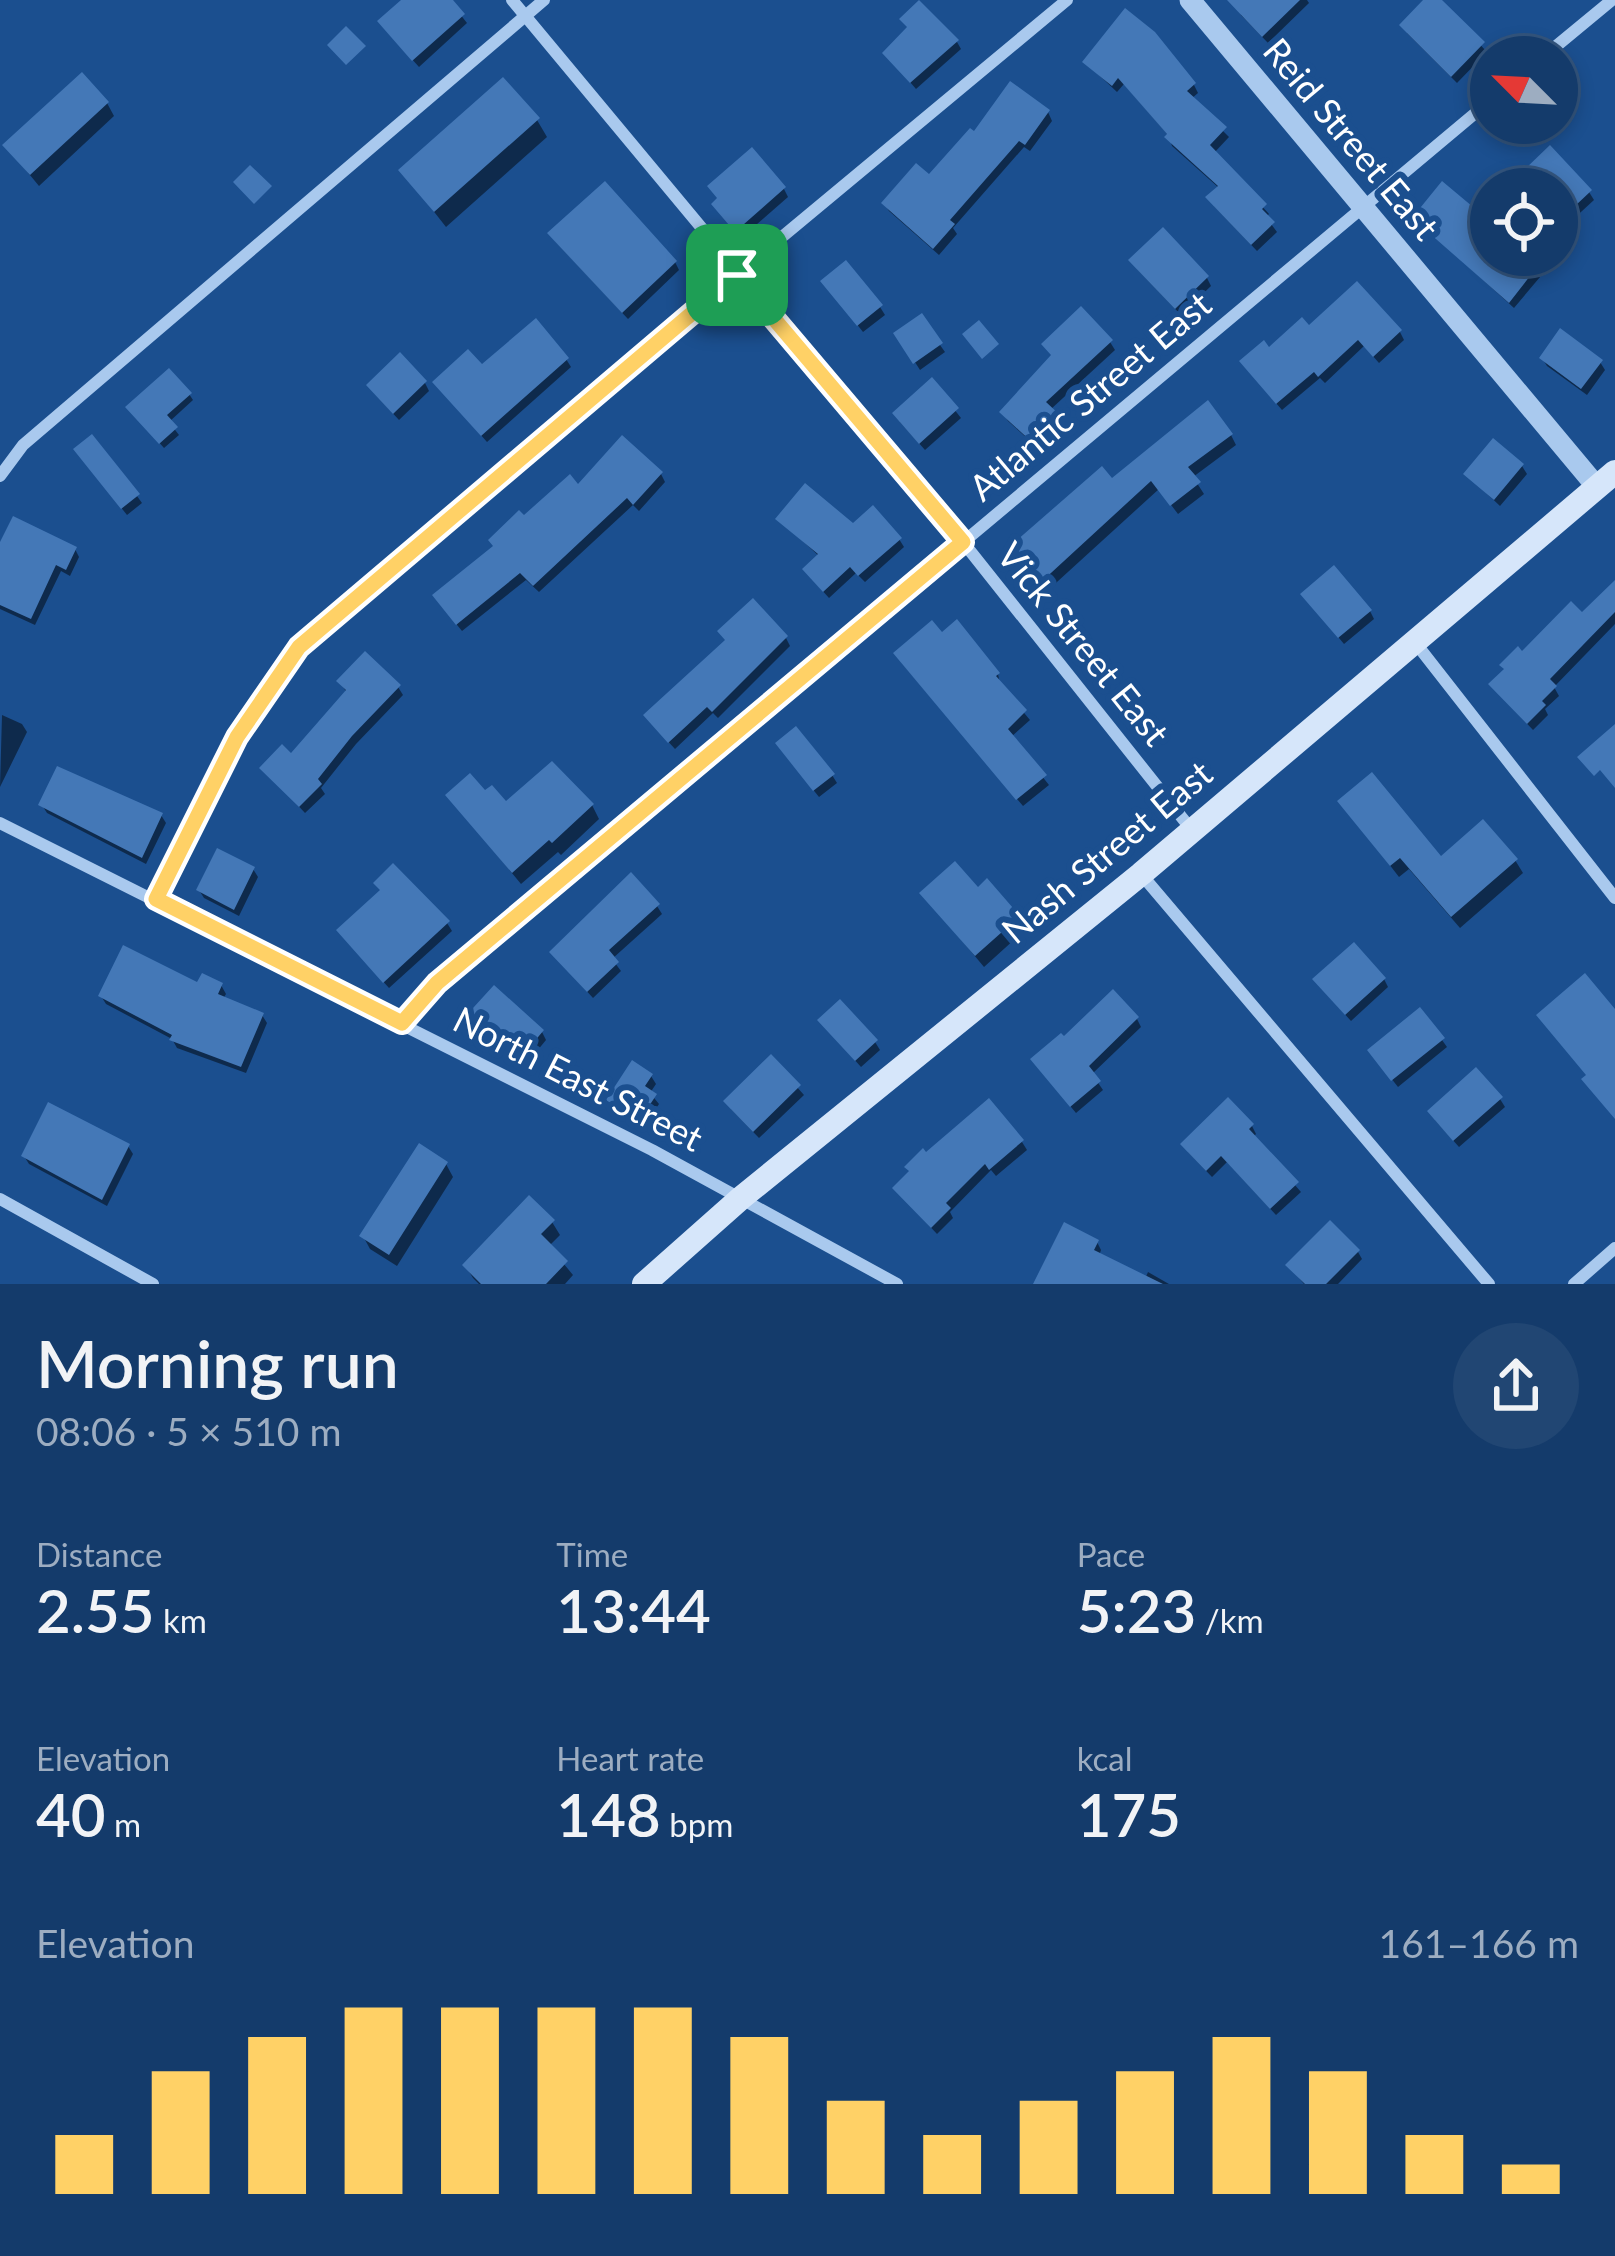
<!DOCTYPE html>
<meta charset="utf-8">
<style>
body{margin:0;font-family:Lato,sans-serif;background:#214673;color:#f1f3f6;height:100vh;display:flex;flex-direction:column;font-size:45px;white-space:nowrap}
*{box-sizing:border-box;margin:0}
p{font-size:39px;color:#9dadc1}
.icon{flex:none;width:66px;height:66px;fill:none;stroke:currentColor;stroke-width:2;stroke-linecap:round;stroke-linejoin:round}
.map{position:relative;height:1284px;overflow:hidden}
.details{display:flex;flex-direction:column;background:#143b6b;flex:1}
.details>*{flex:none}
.needle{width:78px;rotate:294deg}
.controls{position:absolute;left:1470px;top:36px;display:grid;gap:24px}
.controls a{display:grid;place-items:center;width:108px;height:108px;border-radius:50%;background:#143b6b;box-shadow:0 6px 18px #0003,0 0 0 3px #33557e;font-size:60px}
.pin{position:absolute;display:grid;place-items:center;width:102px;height:102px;color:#fff;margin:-51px;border-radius:24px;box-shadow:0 6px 18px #0006}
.round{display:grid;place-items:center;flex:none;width:126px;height:126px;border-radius:63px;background:#214673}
.overview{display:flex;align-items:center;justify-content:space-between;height:204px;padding:0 36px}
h1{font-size:66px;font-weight:600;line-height:90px}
.metrics{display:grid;grid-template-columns:repeat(3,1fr);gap:18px;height:204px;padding:12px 36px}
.metrics div{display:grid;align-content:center}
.metrics b{font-size:60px;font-weight:600}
.metrics small{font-size:33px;font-weight:400}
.metrics p{font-size:33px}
.chart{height:336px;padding:24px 36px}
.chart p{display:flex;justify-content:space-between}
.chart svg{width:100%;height:216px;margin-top:12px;stroke:#ffd166;stroke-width:6}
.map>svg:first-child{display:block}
</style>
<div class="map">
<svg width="1615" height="1284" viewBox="0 0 1615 1284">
<rect width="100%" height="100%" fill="#1b4f8f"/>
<path fill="#0007" d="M405 0H449L467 23 419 67 385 29Z
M1236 0H1307L1309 3 1268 43 1241 15Z
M1427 0H1438L1487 52 1457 83 1407 33Z
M1152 34 1194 85 1198 93 1191 99 1229 137 1214 153 1269 214 1266 217 1277 232 1257 251 1214 206 1219 188 1172 146 1169 136 1124 84 1117 92 1085 62Z
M957 42 961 49 916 89 886 54Z
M107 103 114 116 39 186 6 146Z
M1048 112 1052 121 1030 151 1024 147 953 228 957 234 939 255 889 211 884 203Z
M537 120 547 137 446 227 402 171Z
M1530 180 1589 192 1594 200 1569 223 1557 209V189H1538Z
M784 189 788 197 741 238 719 212 720 200Z
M1415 218 1491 233V255H1518L1540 277 1514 308Z
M555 241 675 262 679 270 628 319Z
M1137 269 1207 278 1211 286 1181 315Z
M829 289 880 307 885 315 863 332Z
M1309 329 1400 332 1404 340 1379 363 1364 346 1325 383 1320 378 1282 410 1248 370 1269 352Z
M897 334 940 345 945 352 920 370Z
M1110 342 1115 350 1050 410 1063 426 1041 451 1008 421 1003 413Z
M1542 358 1600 362 1605 370 1587 395 1547 366Z
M566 359 571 367 487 442 441 390 482 368Z
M932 381 961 418 925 450 900 422Z
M425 383 429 391 399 420 374 393Z
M189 394 193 400 169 422 179 435 164 448 133 413Z
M1231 435 1236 445 1193 477 1204 494 1178 514 1159 489 1046 592 1018 559 1112 482Z
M81 457 137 496 142 503 127 515Z
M1522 466 1527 474 1500 506 1466 474Z
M661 474 665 482 639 511 633 505 539 592 526 580 462 631 440 604 524 519 578 488Z
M779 519 853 527 899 539 904 547 865 582 856 573 829 598 810 577 820 557Z
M0 549H75L79 557 70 576 61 571 35 625 0 609Z
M1615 584V624L1554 687 1559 696 1545 709 1548 715 1533 730 1497 692 1522 656 1582 616Z
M1309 602 1370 611 1374 619 1344 644Z
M786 638 790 646 718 718 713 713 675 749 651 723Z
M901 662 998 674 1000 684 1030 720 1011 737 1049 785 1023 806Z
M340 682 398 687 403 695 356 744 321 788 325 794 305 813 263 768 291 758 347 693Z
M2 715 22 724 27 732 0 787Z
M783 752 832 775 837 783 819 797Z
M448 795 506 805H592L599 819 561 855 558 852 521 884Z
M1341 802 1440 860H1515L1523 873 1460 928 1409 869 1399 877Z
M42 805 161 815 166 823 146 864 47 813Z
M253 869 258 877 239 916 204 898 199 890Z
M978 891 1017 917 1025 930 984 967 923 894Z
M382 893 447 923 452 931 389 988 344 938Z
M657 906 662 914 612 959 621 971 593 998 558 960Z
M1384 979 1388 987 1351 1021 1321 988Z
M221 985 226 994 223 999 262 1015 267 1023 246 1073 177 1048 172 1039 106 1004 101 996Z
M1137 1019 1141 1027 1092 1074 1103 1090 1076 1113 1038 1067Z
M467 1020 542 1032 546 1040 528 1062 498 1035 490 1044Z
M826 1028 875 1042 880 1050 861 1067Z
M1442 1040 1447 1047 1398 1087 1376 1059Z
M771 1058 804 1095 759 1138 731 1109Z
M651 1076 656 1084 650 1093 659 1104 644 1127 614 1108 610 1100Z
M1500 1099 1505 1107 1459 1147 1435 1120Z
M1252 1126 1256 1134 1253 1137 1301 1192 1276 1215 1227 1162 1212 1177 1188 1152Z
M1022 1142 1027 1150 996 1176 991 1170 950 1212 953 1218 937 1234 895 1189 911 1173Z
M128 1146 133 1154 107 1206 29 1164 24 1156Z
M446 1164 453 1177 397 1266 370 1249 363 1236Z
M552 1222 560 1235 549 1246 573 1275 565 1284H479L473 1278 465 1265Z
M1097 1242 1101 1250 1099 1256 1145 1279 1148 1272 1169 1284H1039Z
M1358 1252 1362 1259 1338 1284H1304L1289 1266Z"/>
<path fill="#4478b7" d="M401 0H453L465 14 412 61 377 21Z
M919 0 959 40 910 83 882 53 907 27 899 19Z
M1227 0H1300L1262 37Z
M1423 0H1442L1485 42 1451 77 1399 25Z
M1125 8 1155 32 1196 83 1187 91 1227 127 1210 145 1267 204 1262 209 1275 222 1251 245 1205 197 1218 186 1164 137 1167 134 1118 78 1112 86 1082 62Z
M346 26 366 46 346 65 327 45Z
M82 72 109 102 30 175 2 145Z
M503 77 540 118 434 212 398 170Z
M1010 81 1050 110 1025 145 1019 141 950 220 955 224 933 249 881 203 916 163 929 174 970 128 974 131Z
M1550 145 1592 190 1557 223V189H1538L1522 172Z
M752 147 786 187 735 232 711 204 717 198 707 186Z
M250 165 272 186 254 204 233 182Z
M605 181 677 261 622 313 547 233Z
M1442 181 1491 222V255H1523L1537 267 1509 303 1412 218Z
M1163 227 1209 276 1175 309 1128 260Z
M846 260 883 305 857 326 820 281Z
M1357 281 1402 330 1373 357 1358 340 1318 377 1314 372 1276 404 1239 361 1264 340 1269 347 1302 317 1309 325Z
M1081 306 1113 340 1046 402 1061 416 1035 445 999 412 1051 355 1041 344Z
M922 313 943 343 913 364 893 333Z
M536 318 569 358 481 436 432 382 468 349 482 364Z
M979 320 999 344 982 359 962 334Z
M1560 328 1603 360 1581 389 1539 358Z
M400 352 427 381 393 414 366 385Z
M169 368 192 393 167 415 178 427 159 444 125 407Z
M932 377 959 408 919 444 892 413Z
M1208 400 1233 434 1188 467 1201 482 1170 506 1151 481 1039 584 1008 548 1102 466 1112 478Z
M92 434 140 494 121 509 73 449Z
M622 435 663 472 633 505 627 498 533 586 520 573 456 625 432 595 493 546 488 540 519 510 524 515 570 474 578 484Z
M1493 438 1524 464 1494 500 1463 474Z
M805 483 853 523 873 505 902 538 858 576 850 567 823 592 802 569 818 554 775 519Z
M13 516 77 547 66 570 56 565 31 619 0 605V542Z
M1334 565 1372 610 1338 638 1300 594Z
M1615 580V612L1550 679 1557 686 1542 701 1546 705 1527 724 1488 684 1504 669 1499 665 1518 646 1522 651 1571 601 1582 612Z
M753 598 788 636 712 712 707 707 668 743 643 715 725 640 717 631Z
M957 619 1000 673 996 676 1027 710 1008 729 1047 775 1016 800 893 653 932 620 942 632Z
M365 651 401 685 352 736 318 779 322 784 299 807 259 768 282 744 291 753 346 690 336 681Z
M1615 724V788L1600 770 1594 776 1577 757Z
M796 726 835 774 813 791 775 743Z
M552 761 594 804 552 843 549 840 512 873 445 795 470 773 485 790 492 785 506 801Z
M57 766 163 813 142 858 38 805Z
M1372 772 1441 856 1483 819 1518 859 1451 917 1400 858 1390 866 1337 801Z
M217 848 255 867 234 910 196 890Z
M955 861 978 887 987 878 1020 916 975 956 919 893Z
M393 863 450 921 383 983 336 930 380 890 373 883Z
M631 872 660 904 609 950 619 962 587 992 549 952Z
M1354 942 1386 978 1345 1015 1312 979Z
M123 945 197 982 202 973 223 983 218 994 264 1013 241 1067 169 1040 172 1035 98 996Z
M1585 973 1615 1009V1119L1581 1079 1586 1075 1536 1015Z
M494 985 544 1030 522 1056 492 1029 484 1039 463 1019Z
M1113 989 1139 1017 1089 1066 1101 1081 1070 1107 1030 1059 1061 1033 1064 1036Z
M840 999 878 1040 855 1061 817 1020Z
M1420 1007 1445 1038 1391 1081 1367 1050Z
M771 1054 801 1085 753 1132 723 1101Z
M632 1060 653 1074 645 1086 657 1094 639 1121 606 1100Z
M1476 1067 1503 1097 1453 1141 1427 1111Z
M1228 1097 1254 1124 1249 1129 1299 1182 1270 1209 1221 1156 1206 1171 1180 1144Z
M989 1098 1024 1140 989 1170 985 1164 946 1203 951 1208 931 1228 892 1188 909 1171 904 1167 923 1148 926 1152Z
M48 1102 130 1144 102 1200 21 1156Z
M419 1143 448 1162 389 1255 359 1236Z
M529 1195 555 1220 541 1234 568 1261 546 1284H481L462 1265Z
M1330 1220 1360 1250 1326 1284H1305L1285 1265Z
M1064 1222 1099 1240 1094 1250 1163 1284H1033Z"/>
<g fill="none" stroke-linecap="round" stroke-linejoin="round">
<path stroke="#a9c9ee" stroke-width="12" d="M512 0 963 542 1191 829
M1543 57 1612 0
M0 476 23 445 544 0
M1414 641 1615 898
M0 823 652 1150 897 1284
M1141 874 1489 1284
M156 899 237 737 299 647 539 439 1067 0
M402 1023 437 983 1491 100
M0 1199 153 1284
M1574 1284 1615 1248"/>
<path stroke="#a9c9ee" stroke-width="21" d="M1190 0 1597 487"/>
<path stroke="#d6e6fa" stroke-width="24" d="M644 1284 741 1198 1141 874 1615 472"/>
</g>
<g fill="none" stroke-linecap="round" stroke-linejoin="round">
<defs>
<path id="route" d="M737 275 963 542 437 983 402 1023 156 899 237 737 299 647Z"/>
</defs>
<use href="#route" stroke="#fff" stroke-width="24"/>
<use href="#route" stroke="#ffd166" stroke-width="15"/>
</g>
<g text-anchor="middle" stroke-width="12" stroke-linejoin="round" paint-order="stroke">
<g font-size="36" fill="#fff" stroke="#1b4f8f">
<text transform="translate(1351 139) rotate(50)" y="13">Reid Street East</text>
<text transform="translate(1090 396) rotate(-40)" y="13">Atlantic Street East</text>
<text transform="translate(1083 644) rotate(51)" y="13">Vick Street East</text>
<text transform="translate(1107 852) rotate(-40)" y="13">Nash Street East</text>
<text transform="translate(578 1079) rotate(27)" y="13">North East Street</text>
</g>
</g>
</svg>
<div class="controls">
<a><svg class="needle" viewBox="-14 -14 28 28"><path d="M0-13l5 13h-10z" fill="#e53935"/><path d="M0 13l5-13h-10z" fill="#9dadc1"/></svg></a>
<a><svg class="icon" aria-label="locate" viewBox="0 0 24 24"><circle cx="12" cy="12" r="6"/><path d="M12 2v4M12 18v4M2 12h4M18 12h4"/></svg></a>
</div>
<div class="pin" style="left:737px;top:275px;background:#1e9e55"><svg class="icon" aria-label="arrive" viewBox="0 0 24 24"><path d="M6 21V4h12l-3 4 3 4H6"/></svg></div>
</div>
<section class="details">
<div class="overview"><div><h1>Morning run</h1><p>08:06 · 5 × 510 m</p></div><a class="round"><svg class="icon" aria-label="share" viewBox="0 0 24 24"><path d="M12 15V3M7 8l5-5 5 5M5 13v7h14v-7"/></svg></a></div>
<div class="metrics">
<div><p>Distance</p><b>2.55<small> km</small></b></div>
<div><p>Time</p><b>13:44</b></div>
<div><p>Pace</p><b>5:23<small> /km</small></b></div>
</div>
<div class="metrics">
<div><p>Elevation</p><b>40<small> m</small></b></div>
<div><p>Heart rate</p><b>148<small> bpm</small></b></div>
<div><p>kcal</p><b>175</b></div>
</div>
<div class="chart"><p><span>Elevation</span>161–166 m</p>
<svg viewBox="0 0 160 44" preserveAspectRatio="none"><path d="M5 44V32M15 44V19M25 44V12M35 44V6M45 44V6M55 44V6M65 44V6M75 44V12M85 44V25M95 44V32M105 44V25M115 44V19M125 44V12M135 44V19M145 44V32M155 44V38"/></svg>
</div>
</section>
